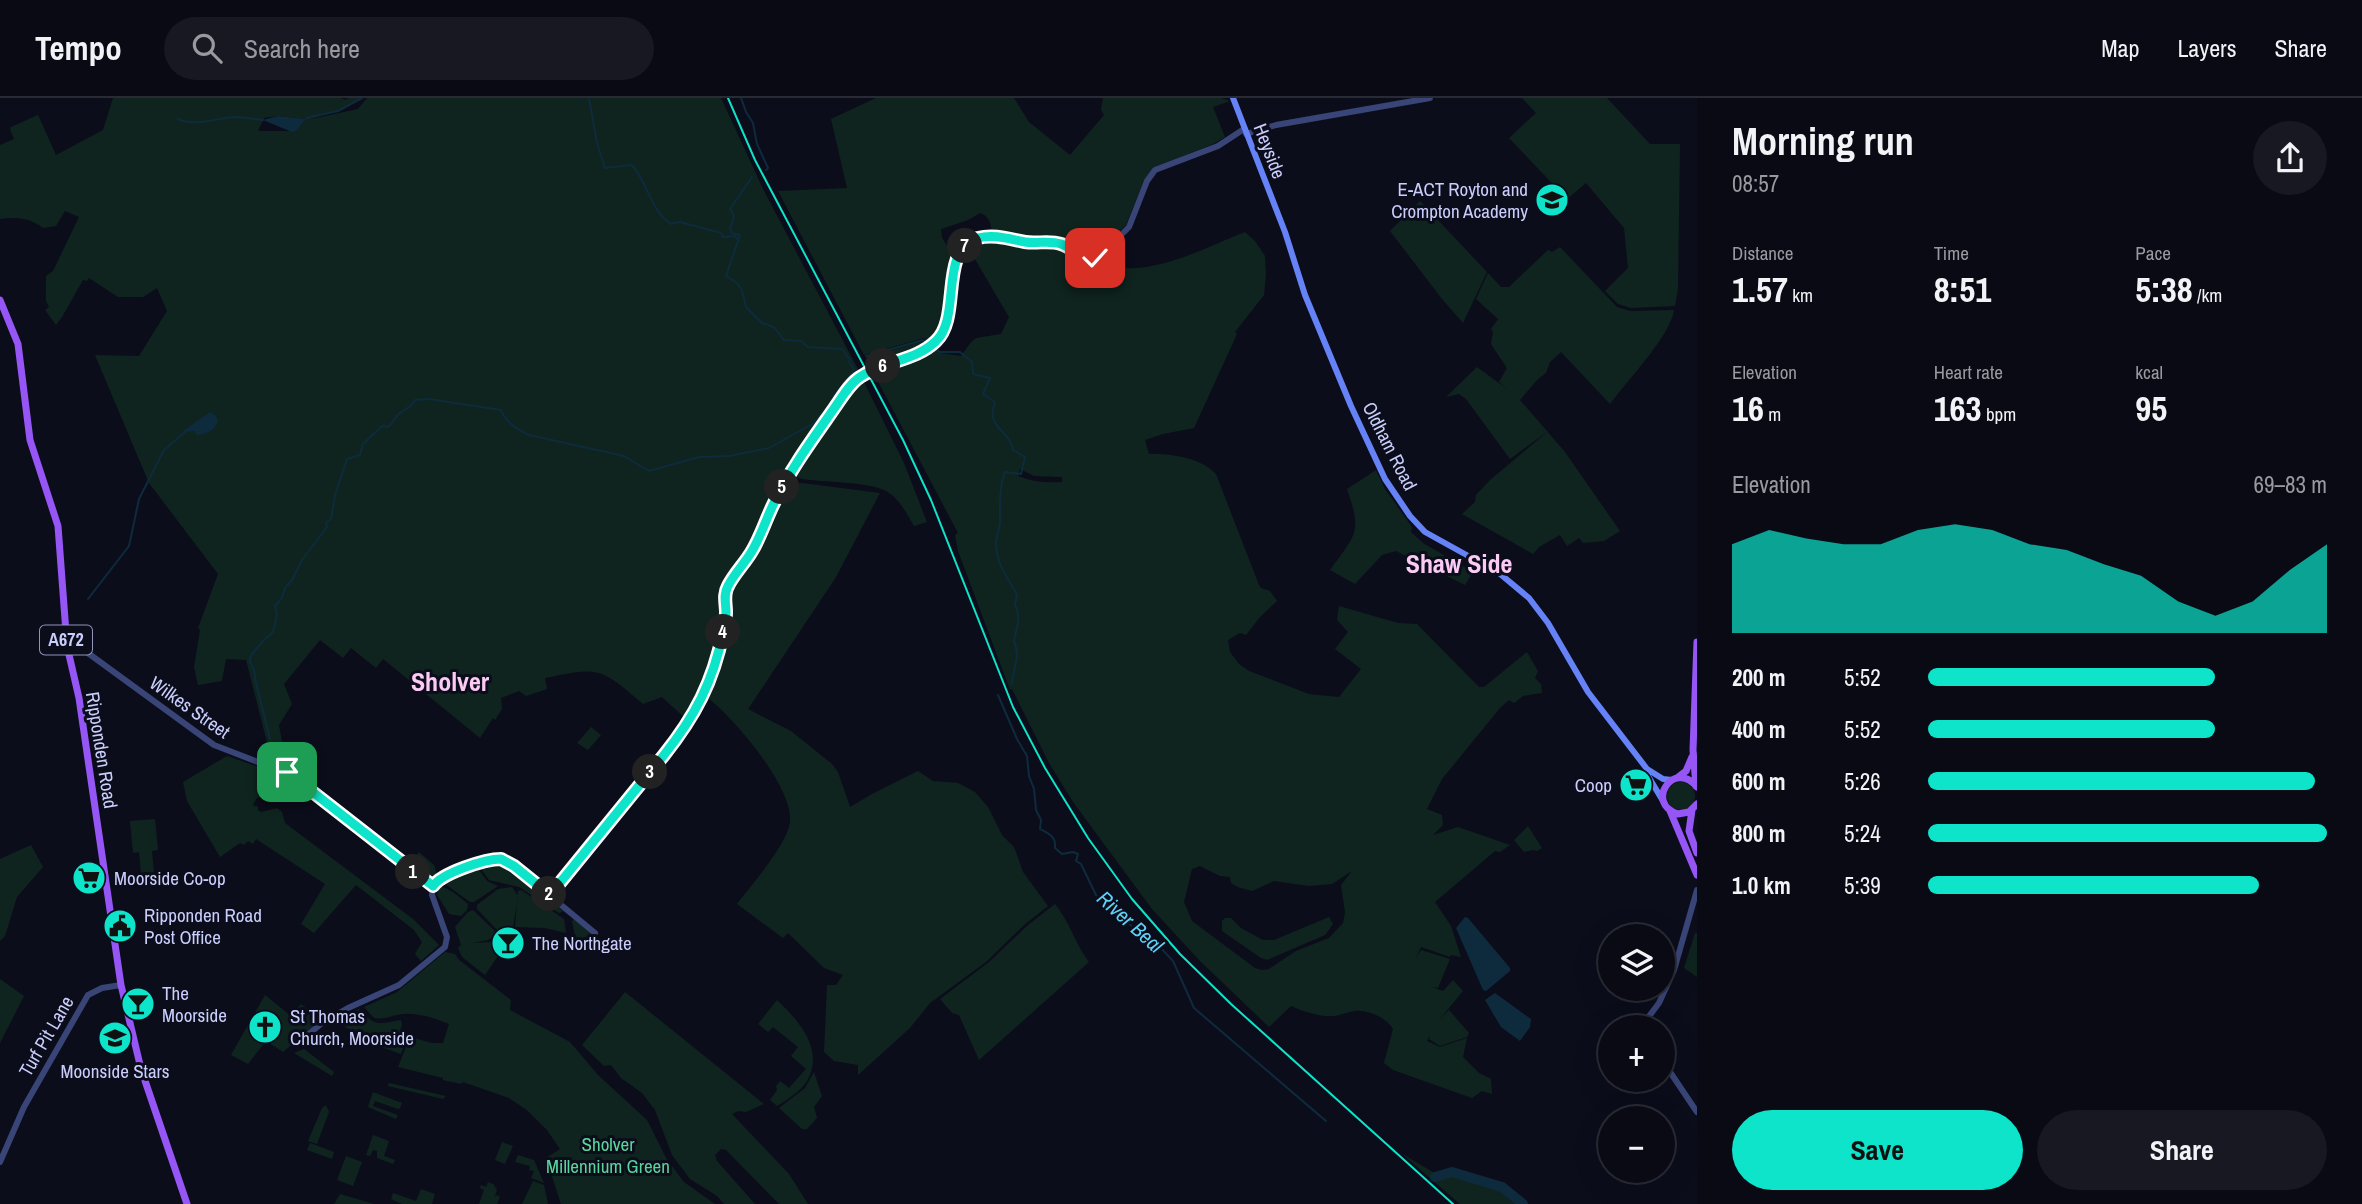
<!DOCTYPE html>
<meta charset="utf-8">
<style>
body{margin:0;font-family:"Archivo Narrow",sans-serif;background:#171822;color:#f1f3f6;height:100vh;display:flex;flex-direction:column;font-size:26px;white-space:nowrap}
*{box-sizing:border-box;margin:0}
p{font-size:23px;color:#999aa0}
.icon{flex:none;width:38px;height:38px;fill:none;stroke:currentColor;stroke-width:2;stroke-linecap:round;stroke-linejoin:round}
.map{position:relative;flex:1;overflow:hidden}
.side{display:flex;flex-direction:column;background:#090a14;width:665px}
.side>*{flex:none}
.fabs{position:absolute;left:1598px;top:826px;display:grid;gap:14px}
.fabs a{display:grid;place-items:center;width:77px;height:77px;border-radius:50%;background:#090a14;box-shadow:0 7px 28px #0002,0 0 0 2px #292b34;font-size:35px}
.pin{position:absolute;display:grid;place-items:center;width:60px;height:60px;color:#fff;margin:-30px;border-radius:14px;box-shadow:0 4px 10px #0006}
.km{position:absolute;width:35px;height:35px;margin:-18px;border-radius:50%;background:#222;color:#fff;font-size:19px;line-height:35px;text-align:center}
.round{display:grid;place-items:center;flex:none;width:74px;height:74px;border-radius:37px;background:#171822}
.summary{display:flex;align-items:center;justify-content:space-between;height:119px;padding:0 35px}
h1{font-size:38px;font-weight:700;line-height:52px}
.figures{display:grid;grid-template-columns:repeat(3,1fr);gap:10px;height:119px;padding:7px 35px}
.figures div{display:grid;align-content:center}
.figures b{font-size:35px;font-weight:700}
.figures small{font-size:19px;font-weight:400}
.figures p{font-size:19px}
.chart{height:196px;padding:14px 35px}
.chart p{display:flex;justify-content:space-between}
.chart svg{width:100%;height:126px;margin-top:7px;fill:#0de4c9;opacity:.7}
.primary-button{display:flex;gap:14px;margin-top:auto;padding:14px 35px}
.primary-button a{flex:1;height:80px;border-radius:42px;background:#0de4c9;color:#111;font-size:28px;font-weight:700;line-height:80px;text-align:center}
.primary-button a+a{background:#171822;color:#f1f3f6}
ul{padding:0 35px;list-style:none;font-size:23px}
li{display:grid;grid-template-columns:112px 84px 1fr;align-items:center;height:52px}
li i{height:18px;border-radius:9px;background:#0de4c9}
header{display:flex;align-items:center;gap:42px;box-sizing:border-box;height:98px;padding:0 35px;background:#090a14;border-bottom:2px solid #292b34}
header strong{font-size:33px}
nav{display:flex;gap:38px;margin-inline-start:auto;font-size:24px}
.search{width:490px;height:63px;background:#171822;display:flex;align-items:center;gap:18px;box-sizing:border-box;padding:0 24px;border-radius:38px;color:#999aa0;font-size:26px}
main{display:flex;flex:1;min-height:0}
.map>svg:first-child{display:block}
</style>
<header>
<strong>Tempo</strong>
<div class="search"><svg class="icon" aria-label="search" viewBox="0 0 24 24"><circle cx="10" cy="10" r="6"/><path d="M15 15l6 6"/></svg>Search here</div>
<nav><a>Map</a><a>Layers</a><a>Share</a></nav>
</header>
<main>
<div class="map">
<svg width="1697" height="1106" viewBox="0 0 1697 1106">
<rect width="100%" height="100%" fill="#0c0d1b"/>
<path fill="#0f241f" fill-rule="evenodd" d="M113 0H341L346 2 348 0H362L338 13 311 21 358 11 367 0H721L763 91 860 275 850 285 828 315 783 382 766 415 750 453 722 494 723 525 709 582 687 622 662 599 643 606C601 570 600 568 545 580L547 591 526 598 519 593 501 600 502 611 495 622 493 620 480 640 383 561 376 570 351 550 343 560 320 542 284 586 292 606 279 627 284 655 268 648 246 562 226 561 222 583 198 587 194 569 200 532 198 530 218 476 149 385 95 257 139 258 167 213 157 190 143 199H118L89 180 87 183 83 182 62 219 56 227 45 212 49 209 46 203V178L53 173 79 119 65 113 56 128 43 130C29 119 16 119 0 121V47L14 41 10 31 11 29 38 17 56 57 103 32ZM278 18 306 21 296 33H258L264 20Z
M876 0H1014L1029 24 1070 57 1104 17 1101 12 1103 0H1221L1230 3 1213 9 1225 39 1213 46 1153 71 1143 85 1126 127 1096 156H1087L1053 138 1034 142 992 133C990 124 989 118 980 115L968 122 941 131 942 140 950 152 957 153 941 232 929 246 924 240 864 257 778 93 847 90 831 21Z
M1522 0H1607L1650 46H1680L1678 190 1675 208 1631 210 1618 206 1605 193 1628 170 1624 130 1586 85 1567 101 1509 40 1536 15Z
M1420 103 1487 174 1463 225 1442 201 1390 133Z
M1245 134 1255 143 1265 158 1266 177 1264 197 1235 234 1237 236 1194 330 1163 336 1145 342 1149 356C1170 355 1202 360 1216 376L1259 487 1261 490 1270 493 1277 503 1260 519 1246 537 1240 535 1228 542 1230 554 1239 566 1249 573 1309 596 1339 599 1361 571 1335 551 1348 534 1337 522 1339 508 1398 525 1417 526 1479 589H1484L1527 554 1538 573 1535 580 1541 586 1542 595 1523 598 1514 605 1509 602 1500 610 1442 681 1427 711 1442 717 1443 727 1433 737 1458 729 1510 747 1500 754 1495 753 1435 804 1451 828 1461 859 1451 857 1450 859 1421 849 1416 860 1421 852 1450 861 1438 890 1432 889 1443 893 1453 882 1463 893 1440 921 1449 912 1469 935 1467 939 1440 948 1429 941 1430 937 1427 943 1440 949 1467 940 1463 959 1479 975 1491 981 1492 996 1482 993 1472 1000 1393 972 1384 965 1393 931C1388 921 1368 911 1355 913 1348 914 1341 917 1334 918 1319 919 1305 914 1291 908L1269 929 1200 863 1152 811 1073 704 1049 665 1012 591 1010 592 958 453 955 437 958 435 874 276 931 251 940 255 961 258 971 244 976 240 1001 236 1009 219 969 151 984 144H1001L1020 149 1048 148 1062 150 1091 168 1109 169 1112 173H1118L1122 170C1164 173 1206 149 1245 134ZM1020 371 1034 378 1062 379V384C1045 385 1034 384 1018 378ZM1200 768 1220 778 1230 779 1231 785 1238 789 1252 793 1274 783 1309 788 1332 786 1352 773 1341 787 1345 814 1343 825 1329 840 1296 853 1269 871 1262 872 1255 870 1192 823 1184 804 1192 771Z
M1560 149 1617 209 1630 213 1674 212C1671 237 1626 284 1610 306L1561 254 1550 264 1546 275 1538 281 1520 302 1565 354 1620 433 1604 443 1583 445 1579 440 1567 448 1560 437 1539 449 1533 456 1462 416 1475 404 1476 397 1489 383 1547 334 1510 361 1466 301 1459 296 1446 299 1477 269 1507 291 1499 284 1507 270 1491 246 1493 234 1491 231 1498 221 1476 201 1488 175 1501 189H1509L1548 152 1552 154Z
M920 244 926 247 871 270 866 259Z
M863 282 904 365 927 424 914 428C907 416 899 400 886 393 870 384 823 384 802 381L794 377 838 312Z
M1376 372 1385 391 1412 429 1411 434 1423 445 1473 474 1465 487 1396 453 1382 457 1355 486 1330 472C1357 435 1362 434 1347 391Z
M802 385 880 395 836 479 748 611 791 633 832 666 838 674 850 709 872 696 918 673 933 683 958 685 975 694 988 709 1002 737 1014 749 1023 774 1048 808 1024 827 986 864 930 905 910 930 858 977V967L834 963 824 954 827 887H836L843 877 824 870 788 835 783 840 737 806C752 786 787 747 790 724 794 690 734 620 708 600L723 561 730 524 729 504 732 491 759 451 775 413 788 391 793 386Z
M591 629 601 637 588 652 577 645Z
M227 658 285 678V681L276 677 268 681 267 688 262 693 264 694 260 695 263 697 261 699 257 700 253 707 258 709V712L261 714 277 710 282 714 285 725 413 821 439 847 421 863 415 856 422 844 414 832 356 787 314 835 301 826 325 786 256 741 253 746 248 743 244 747 240 745 220 759 187 703 183 684Z
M1667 698a14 14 0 1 1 28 0a14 14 0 1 1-28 0Z
M155 721 158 752 152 753 154 775 141 776 139 754 133 755 130 723Z
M1528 728 1542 750 1537 753 1533 752 1524 754 1514 742Z
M31 747 43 769 17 799 5 838 0 843V761Z
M419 754 434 767 437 777 426 778 410 765Z
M494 764C517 767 545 798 563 813L562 814 559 815 519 789 489 782 479 768Z
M477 769 487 783 498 788 474 804H470L441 783Z
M439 787 453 794 468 806 467 812 461 818 449 816 437 797Z
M512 789 518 798 513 830 501 836 477 811V807L498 791Z
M521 792 564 821 566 835 545 830 515 829 518 793Z
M1055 806C1070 824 1075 846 1089 864L979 962 959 917 952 915 940 901 989 864 1028 827Z
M473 812 498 836 488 842 472 845 491 844 498 858 485 877 462 859 458 850 461 847 455 829 468 814Z
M1329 819 1333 826 1325 837 1267 862 1261 860 1222 833V823L1225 820H1231L1241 830 1263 842H1274Z
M575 821 591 835 588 845 580 846 576 842 572 823Z
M1695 835H1697V879L1684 870Z
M445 854 455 856 459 862 511 902 510 912 570 944 598 977 647 1022 666 1060 684 1084 715 1106H561L546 1060 560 1051 547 1032 528 1013 509 1000 463 984 461 986 457 985 443 982V980L398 969 410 939 432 945H443L449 926C435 920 419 915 403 916 393 917 385 922 374 920L364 909 397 894Z
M0 881 24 898 0 945Z
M625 894 764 1006 746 1014 738 1013 732 1016 789 1076 808 1106H779L726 1052 721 1051 715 1057 717 1063 755 1106H724L717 1098 690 1081 672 1057 655 1012 642 995 621 980 611 967 604 968 582 947Z
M265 897 291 918 301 906 321 922 283 954 266 943 248 966 231 957Z
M777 902C798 922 825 951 807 983 801 993 787 1002 777 1008L770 1002 777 992 776 988 780 983 789 990 806 971 791 958 798 949 773 929 768 934 758 926Z
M359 911C375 929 378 926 401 922L402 927 400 933 408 937 401 956 370 945 335 922Z
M304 951 334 974 332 978 294 955Z
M814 974 822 998 814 1009 817 1020 807 1031H802L779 1010 805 990Z
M389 985 446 998 443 1001 388 988Z
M373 994 402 1005 400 1010 398 1011 375 1003 373 1008 398 1017 396 1021 368 1009Z
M326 1007 329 1014 317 1046 308 1043 322 1010Z
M373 1037 389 1043 384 1058 395 1062 393 1066 377 1060V1053L373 1052 370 1058 366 1057Z
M502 1044 513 1048 505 1066 495 1062Z
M310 1045 334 1054 332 1061 307 1052Z
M1401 1055 1436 1076C1464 1070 1501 1089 1522 1106H1460Z
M518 1057 534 1062 544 1085 531 1080 534 1073 529 1072 530 1068 515 1064Z
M346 1058 362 1064 353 1088 337 1082Z
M533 1083 544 1087 548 1106H522Z
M488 1084 493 1086 497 1092 494 1100 496 1097 500 1099 497 1106H479L484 1092 480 1090 481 1087 486 1089Z
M421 1091 435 1096 432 1106H402L391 1101 393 1095 416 1103Z
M340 1096 374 1106H334Z"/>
<path fill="#0e2b3d" d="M278 18 306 21 296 33 292 34 263 22Z
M210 314 216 318 218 324C213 333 207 336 197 337L194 333 185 334 183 333Z
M1465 819 1468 820 1510 870V873L1486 893 1483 892 1456 830Z
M1495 895 1531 921 1530 929 1520 943 1501 929 1485 902Z"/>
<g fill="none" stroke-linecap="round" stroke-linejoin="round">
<path stroke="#0e2b3d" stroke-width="2" d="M589 0 597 45 605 70 632 67C648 85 650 112 671 126L680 124 721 135 723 139 735 138 737 141
M741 0 746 14 753 25 757 46 768 70 766 72
M306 20 338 13 362 0
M178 21C195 29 217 20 235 19 243 19 254 21 263 22
M752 79 730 111 734 118 730 131 732 135 740 137 726 178 737 185 742 192 746 209 762 225 774 229 784 242 801 243 808 249 842 251 850 262
M933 251 940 254H960L972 264 973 276 990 280 983 296 995 304C985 331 1010 331 1013 352L1025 359 1021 376 1005 374C999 389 1000 407 1000 423 1000 431 996 438 996 445 996 465 1007 480 1017 496L1015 507C1022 520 1016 530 1014 543 1021 559 1013 570 1012 586
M866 258 923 242 926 245
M826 312 836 295 852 275 854 271 849 264
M88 501 129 448 139 401 164 352 185 334
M998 597 1017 641 1027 658 1029 678 1034 691 1036 712 1041 722 1040 731C1049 736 1056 738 1055 750L1062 756 1073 754 1078 756 1076 763 1081 766 1096 797 1107 810 1159 848 1173 863 1194 910 1326 1023
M270 641 255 581C257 573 249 567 250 560 251 555 269 537 273 534L277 517 275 508 282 500 285 490 292 482 302 462 327 429 326 425 331 421 335 397 347 361 360 357 363 346 382 328 388 329C393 325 394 320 399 316 405 310 411 311 415 302L429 301 501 312C506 325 517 331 529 337L624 358 649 373 699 359 729 358 769 350 814 325 822 316"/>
<path stroke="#0e2b3d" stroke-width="10" d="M1435 1079 1452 1074 1502 1089 1523 1106"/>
<path stroke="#394577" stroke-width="6" d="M1246 36 1276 27 1430 0
M873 273C898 262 933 256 945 229 951 199 947 141 988 139 1001 138 1013 142 1026 144 1037 145 1048 142 1058 145 1073 149 1083 162 1098 160L1129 129 1147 83 1155 72 1218 48 1244 31
M67 548 81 550 214 647 294 678 422 782 433 788
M550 797 682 633 703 599 714 570 727 516 725 498 727 489 752 454 788 379 843 299 860 279
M1641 929 1659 905 1674 872 1697 792
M303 941 322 925 348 910 399 887 445 849 447 839 432 797 433 788C443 774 492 757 508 763L595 835
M1662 962 1697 1014
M0 1064 24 1009 88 897 102 890 121 887"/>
<path stroke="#6582f7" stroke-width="6" d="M1233 0 1285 134 1305 197 1351 308 1385 381 1410 418 1425 434 1499 475 1529 500 1548 525 1588 594 1647 671 1648 678 1663 703
M1647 671 1663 681 1672 682"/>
<path stroke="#9656f6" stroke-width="7" d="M0 202 18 246 30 342 58 428 67 548 79 600 121 887 141 971 187 1106
M1677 680 1686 673 1692 659
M1696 688 1693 652 1697 544
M1697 689C1674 661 1644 705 1678 716L1689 714 1697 706
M1692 712 1689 733 1697 755
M1670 713 1697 777"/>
<path stroke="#0de4c9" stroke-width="2" d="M728 0 755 62 903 342 931 402 1013 609 1045 670 1088 740 1132 801 1180 856 1231 906 1453 1106"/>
<path stroke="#394577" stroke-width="6" d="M860 279 873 273"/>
</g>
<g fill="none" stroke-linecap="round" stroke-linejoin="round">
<defs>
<path id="route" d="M287 674 433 788C442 775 485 761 501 761L514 768 550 797 664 657C695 618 713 584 723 535 724 528 726 521 726 514 726 505 723 497 728 488 734 476 745 465 752 453 761 438 766 421 774 405 790 372 812 342 833 312 841 301 849 286 860 279 883 263 916 263 936 243 962 219 938 152 978 140 994 136 1009 141 1025 144 1037 146 1049 142 1061 146 1073 150 1081 160 1095 160"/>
</defs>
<use href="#route" stroke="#fff" stroke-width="14"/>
<use href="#route" stroke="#0de4c9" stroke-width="9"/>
</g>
<defs>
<symbol id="school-disc" viewBox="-11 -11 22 22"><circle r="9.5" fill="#0de4c9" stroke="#0c0d1b"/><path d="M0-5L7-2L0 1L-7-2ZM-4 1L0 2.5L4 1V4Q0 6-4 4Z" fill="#111"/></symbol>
<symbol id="supermarket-disc" viewBox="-11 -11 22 22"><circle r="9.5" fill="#0de4c9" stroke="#0c0d1b"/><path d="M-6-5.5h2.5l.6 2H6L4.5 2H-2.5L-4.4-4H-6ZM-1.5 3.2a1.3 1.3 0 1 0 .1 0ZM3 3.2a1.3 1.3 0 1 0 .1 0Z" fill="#111"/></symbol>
<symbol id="civic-disc" viewBox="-11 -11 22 22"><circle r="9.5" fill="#0de4c9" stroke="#0c0d1b"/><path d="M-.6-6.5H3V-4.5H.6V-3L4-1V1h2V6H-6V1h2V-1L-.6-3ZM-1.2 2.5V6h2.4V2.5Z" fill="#111"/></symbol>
<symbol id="bar-disc" viewBox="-11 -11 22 22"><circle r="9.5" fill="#0de4c9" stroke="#0c0d1b"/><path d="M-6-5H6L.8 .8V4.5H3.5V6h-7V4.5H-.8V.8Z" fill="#111"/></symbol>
<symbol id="church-disc" viewBox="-11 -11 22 22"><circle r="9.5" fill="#0de4c9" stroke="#0c0d1b"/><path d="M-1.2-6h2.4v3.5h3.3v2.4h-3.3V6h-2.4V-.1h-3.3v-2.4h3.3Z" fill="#111"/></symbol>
</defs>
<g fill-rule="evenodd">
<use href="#school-disc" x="1533" y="83" width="38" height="38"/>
<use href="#supermarket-disc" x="1617" y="668" width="38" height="38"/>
<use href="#supermarket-disc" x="70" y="761" width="38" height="38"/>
<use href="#civic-disc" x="101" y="809" width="38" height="38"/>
<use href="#bar-disc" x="489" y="826" width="38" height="38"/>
<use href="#bar-disc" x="119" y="887" width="38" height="38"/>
<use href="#church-disc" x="246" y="910" width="38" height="38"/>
<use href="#school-disc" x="96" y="921" width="38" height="38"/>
</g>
<g text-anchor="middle" stroke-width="6" stroke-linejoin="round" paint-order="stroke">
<rect fill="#0c0d1b" stroke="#9094b8" stroke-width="2" x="40" y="527.5" width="52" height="29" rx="5"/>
<g font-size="18" font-weight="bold" fill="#c9cefc">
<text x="66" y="548">A672</text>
</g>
<g font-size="19" fill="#c9cefc" stroke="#0c0d1b">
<text transform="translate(1270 53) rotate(69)" y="7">Heyside</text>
<text transform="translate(1390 348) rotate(63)" y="7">Oldham Road</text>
<text transform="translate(190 609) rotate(35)" y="7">Wilkes Street</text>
<text transform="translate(102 652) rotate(81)" y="7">Ripponden Road</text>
<text transform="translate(46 938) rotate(-60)" y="7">Turf Pit Lane</text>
</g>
<g font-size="19" fill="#c9cefc" stroke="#0c0d1b" text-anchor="start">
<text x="1528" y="98" text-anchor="end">E-ACT Royton and<tspan x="1528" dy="22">Crompton Academy</tspan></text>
<text x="1612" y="694" text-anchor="end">Coop</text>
<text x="114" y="787">Moorside Co-op</text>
<text x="144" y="824">Ripponden Road<tspan x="144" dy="22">Post Office</tspan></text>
<text x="532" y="852">The Northgate</text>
<text x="162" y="902">The<tspan x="162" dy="22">Moorside</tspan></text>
<text x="290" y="925">St Thomas<tspan x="290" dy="22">Church, Moorside</tspan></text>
<text x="115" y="980" text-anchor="middle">Moonside Stars</text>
</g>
<g font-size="19" fill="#5ad69c" stroke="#0c0d1b">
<text x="608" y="1053">Sholver<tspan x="608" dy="22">Millennium Green</tspan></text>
</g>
<g font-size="21" font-style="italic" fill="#5dd1f6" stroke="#0c0d1b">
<text transform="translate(1130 824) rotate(42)" y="7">River Beal</text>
</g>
<g font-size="26" font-weight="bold" fill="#fccbf5" stroke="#0c0d1b">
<text x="1459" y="475">Shaw Side</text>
<text x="450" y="593">Sholver</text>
</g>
</g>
</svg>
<div class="fabs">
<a><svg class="icon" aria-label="layers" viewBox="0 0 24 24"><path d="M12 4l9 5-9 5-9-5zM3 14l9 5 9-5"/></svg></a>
<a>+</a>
<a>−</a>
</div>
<div class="pin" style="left:287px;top:674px;background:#1e9e55"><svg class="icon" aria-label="arrive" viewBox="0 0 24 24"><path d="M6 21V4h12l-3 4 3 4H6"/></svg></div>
<div class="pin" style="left:1095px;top:160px;background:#d93025"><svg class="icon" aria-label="check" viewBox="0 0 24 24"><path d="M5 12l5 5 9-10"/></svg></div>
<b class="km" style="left:413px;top:774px">1</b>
<b class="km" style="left:549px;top:796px">2</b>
<b class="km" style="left:650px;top:674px">3</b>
<b class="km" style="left:723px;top:534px">4</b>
<b class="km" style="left:782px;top:389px">5</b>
<b class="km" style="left:883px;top:268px">6</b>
<b class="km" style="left:965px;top:148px">7</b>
</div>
<section class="side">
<div class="summary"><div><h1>Morning run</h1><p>08:57</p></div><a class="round"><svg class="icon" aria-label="share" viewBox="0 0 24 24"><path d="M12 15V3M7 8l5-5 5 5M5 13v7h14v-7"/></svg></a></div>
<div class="figures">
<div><p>Distance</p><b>1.57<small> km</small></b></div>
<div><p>Time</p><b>8:51</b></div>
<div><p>Pace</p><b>5:38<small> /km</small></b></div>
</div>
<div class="figures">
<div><p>Elevation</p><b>16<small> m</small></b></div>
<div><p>Heart rate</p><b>163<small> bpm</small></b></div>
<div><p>kcal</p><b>95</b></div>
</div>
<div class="chart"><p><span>Elevation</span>69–83 m</p>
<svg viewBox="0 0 160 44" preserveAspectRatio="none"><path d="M0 44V13L10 8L20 11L30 13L40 13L50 8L60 6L70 8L80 13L90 15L100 20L110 24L120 33L130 38L140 33L150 22L160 13V44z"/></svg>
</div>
<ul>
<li><b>200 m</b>5:52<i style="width:72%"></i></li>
<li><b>400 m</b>5:52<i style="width:72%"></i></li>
<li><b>600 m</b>5:26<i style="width:97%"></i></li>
<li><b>800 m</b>5:24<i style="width:100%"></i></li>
<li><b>1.0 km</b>5:39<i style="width:83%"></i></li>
</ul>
<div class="primary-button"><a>Save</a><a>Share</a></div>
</section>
</main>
